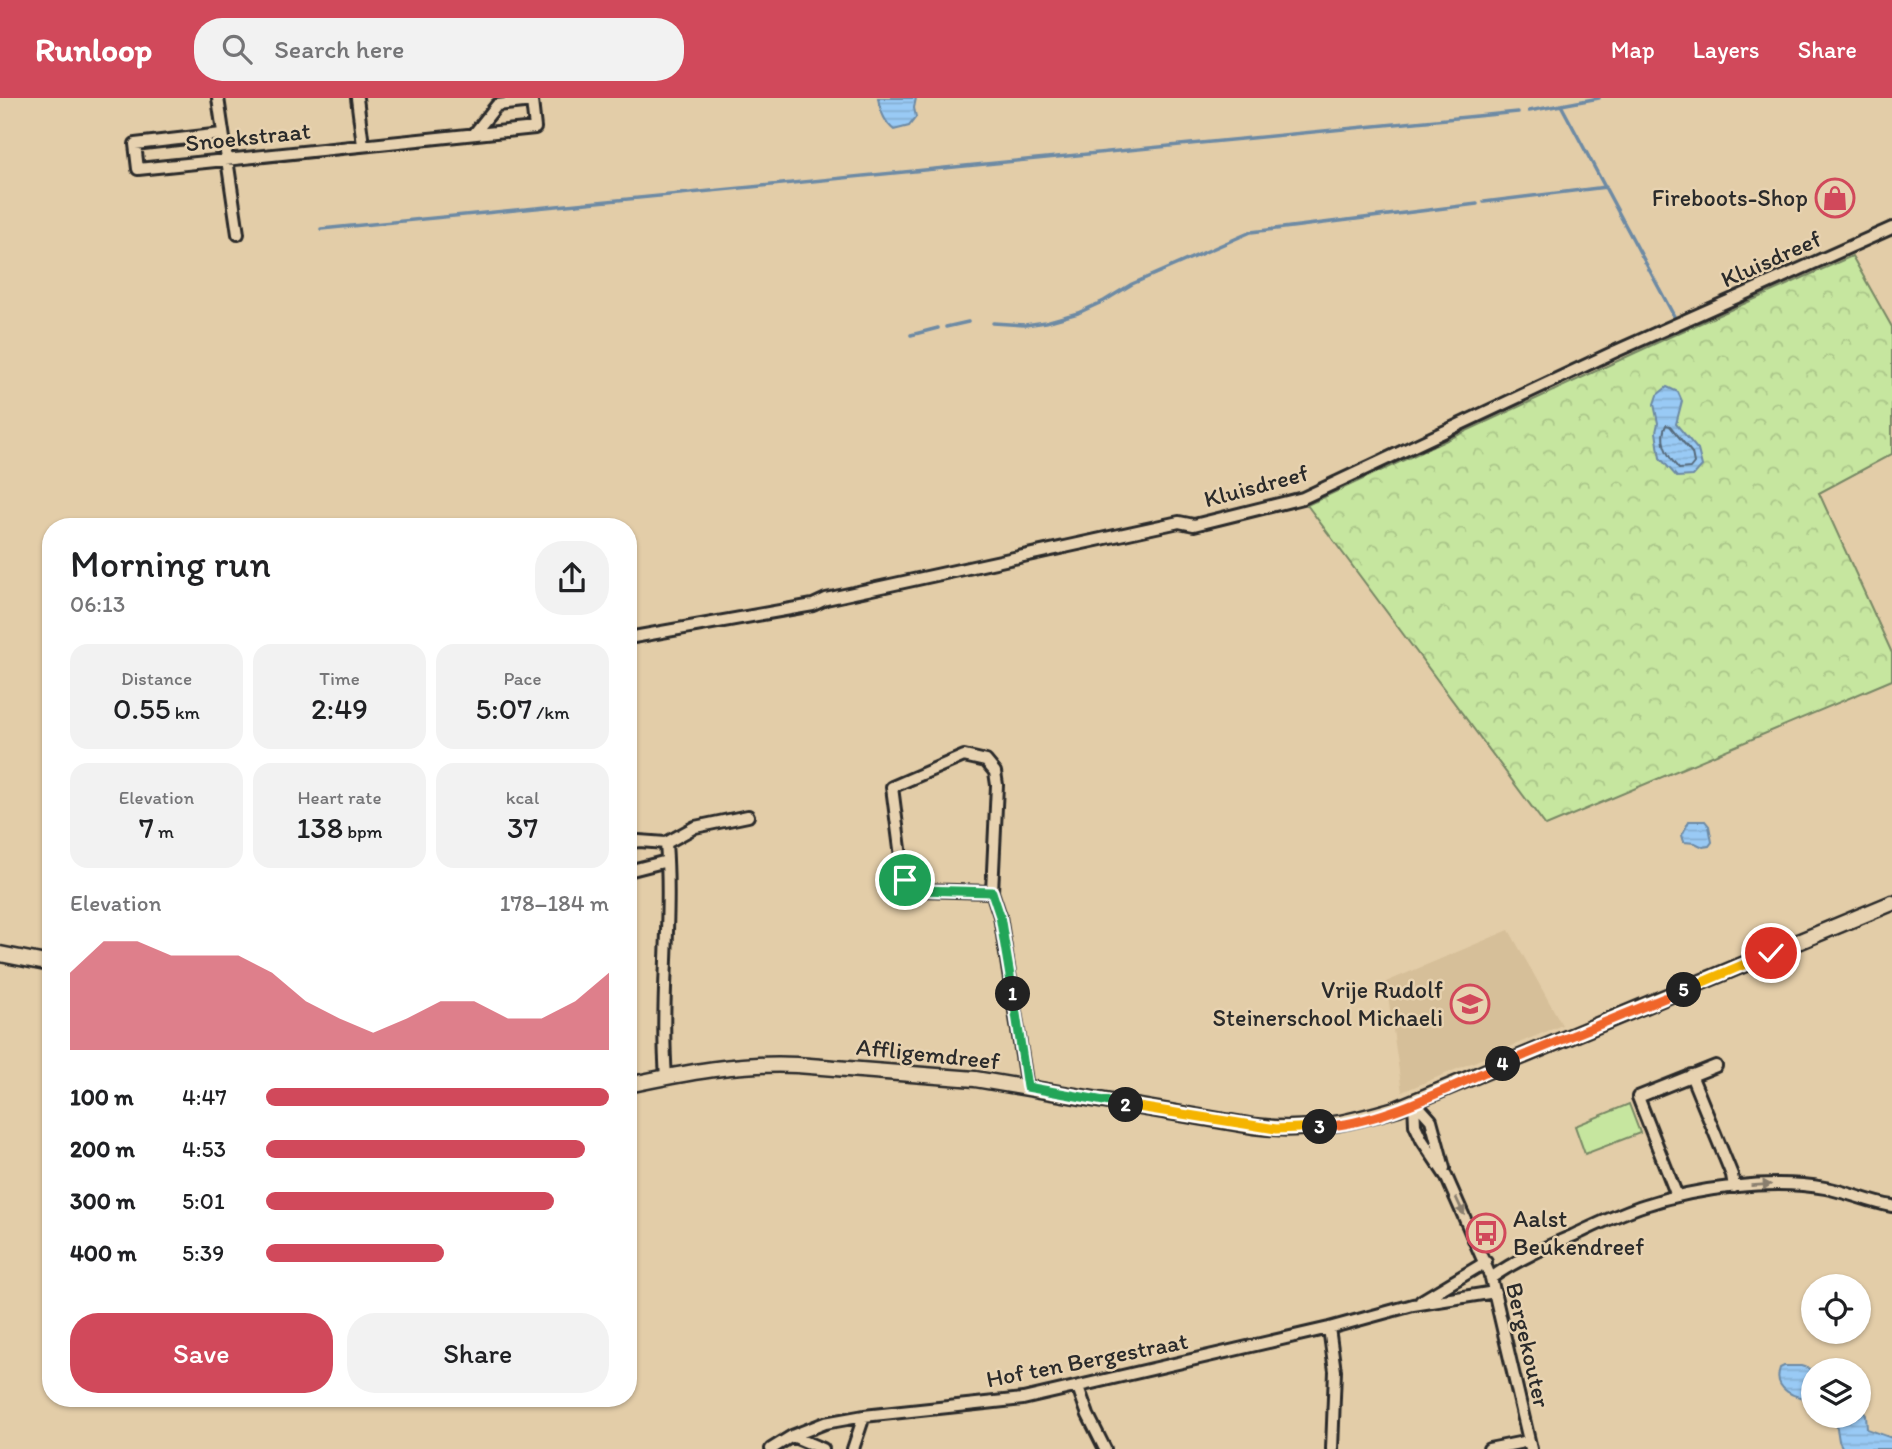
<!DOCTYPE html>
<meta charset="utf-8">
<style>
body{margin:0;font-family:Itim,sans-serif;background:#f2f2f2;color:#202124;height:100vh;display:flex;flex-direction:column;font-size:26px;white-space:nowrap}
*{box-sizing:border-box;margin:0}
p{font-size:23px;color:#757577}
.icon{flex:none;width:38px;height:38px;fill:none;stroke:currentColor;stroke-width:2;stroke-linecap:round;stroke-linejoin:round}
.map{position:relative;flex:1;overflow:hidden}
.drawer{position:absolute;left:42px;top:420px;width:595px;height:889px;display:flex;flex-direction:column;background:#fff;border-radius:28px;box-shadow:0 2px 5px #0004}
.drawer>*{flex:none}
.fabs{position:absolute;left:1801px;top:1176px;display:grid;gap:14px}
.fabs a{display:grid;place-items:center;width:70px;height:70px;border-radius:50%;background:#fff;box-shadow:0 2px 5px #0004;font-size:35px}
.pin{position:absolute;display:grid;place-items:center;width:60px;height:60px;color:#fff;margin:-30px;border:4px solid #fff;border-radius:50%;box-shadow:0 2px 7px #0007}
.km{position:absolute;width:35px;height:35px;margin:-18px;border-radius:50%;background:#222;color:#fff;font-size:19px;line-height:35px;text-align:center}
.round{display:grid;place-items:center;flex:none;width:74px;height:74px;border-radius:28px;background:#f2f2f2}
.headline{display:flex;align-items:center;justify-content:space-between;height:119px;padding:0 28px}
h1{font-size:38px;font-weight:600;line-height:52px}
.stats{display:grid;grid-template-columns:repeat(3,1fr);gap:10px;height:119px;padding:7px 28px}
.stats div{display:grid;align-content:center;border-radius:18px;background:#f2f2f2;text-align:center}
.stats b{font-size:30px;font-weight:600}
.stats small{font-size:19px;font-weight:400}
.stats p{font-size:19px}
.chart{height:196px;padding:14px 28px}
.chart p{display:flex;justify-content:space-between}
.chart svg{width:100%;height:126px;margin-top:7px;fill:#d1495b;opacity:.7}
.cta{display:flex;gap:14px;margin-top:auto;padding:14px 28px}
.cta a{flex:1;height:80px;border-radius:28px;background:#d1495b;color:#fff;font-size:28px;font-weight:600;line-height:80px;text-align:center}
.cta a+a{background:#f2f2f2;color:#202124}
ul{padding:0 28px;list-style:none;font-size:23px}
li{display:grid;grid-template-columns:112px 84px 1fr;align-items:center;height:52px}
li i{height:18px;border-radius:9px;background:#d1495b}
header{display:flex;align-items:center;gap:42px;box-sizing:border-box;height:98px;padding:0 35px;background:#d1495b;color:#fff}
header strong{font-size:33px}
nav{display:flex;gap:38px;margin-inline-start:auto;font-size:24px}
.search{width:490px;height:63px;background:#f2f2f2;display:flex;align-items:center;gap:18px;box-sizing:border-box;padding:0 24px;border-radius:28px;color:#757577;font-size:26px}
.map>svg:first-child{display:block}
</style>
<header>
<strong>Runloop</strong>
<div class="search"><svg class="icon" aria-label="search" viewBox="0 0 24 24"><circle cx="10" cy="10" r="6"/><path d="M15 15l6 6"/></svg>Search here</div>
<nav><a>Map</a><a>Layers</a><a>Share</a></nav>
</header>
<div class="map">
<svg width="1892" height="1351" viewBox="0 0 1892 1351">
<defs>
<pattern id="forest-crowns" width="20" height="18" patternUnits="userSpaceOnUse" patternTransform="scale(1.75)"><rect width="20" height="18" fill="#c6e69f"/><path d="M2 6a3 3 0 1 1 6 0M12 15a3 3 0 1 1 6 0" fill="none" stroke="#aac589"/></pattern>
<pattern id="water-rules" width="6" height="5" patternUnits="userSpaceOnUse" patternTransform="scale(1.75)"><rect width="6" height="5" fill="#99caf5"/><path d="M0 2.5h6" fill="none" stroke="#84aed2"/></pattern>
</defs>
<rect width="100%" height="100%" fill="#e3cda8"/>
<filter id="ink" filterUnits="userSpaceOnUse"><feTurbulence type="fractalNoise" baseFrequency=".0143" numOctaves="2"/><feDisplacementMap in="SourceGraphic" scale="14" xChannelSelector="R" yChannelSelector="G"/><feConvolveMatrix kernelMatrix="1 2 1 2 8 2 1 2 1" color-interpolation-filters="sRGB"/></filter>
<g filter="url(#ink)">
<path fill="#d6bf99" d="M1509 832 1562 927 1402 994 1386 884Z"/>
<path fill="#c6e69f" stroke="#788865" stroke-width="2" d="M1629 1006 1640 1035 1585 1056 1575 1028Z"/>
<path fill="url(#forest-crowns)" stroke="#788865" stroke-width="2" d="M1852 158 1892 229V356L1819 395 1892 555V582L1546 728 1307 407 1678 235Z"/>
<path fill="url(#water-rules)" stroke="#6d8aa4" stroke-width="2" d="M878 0H916L914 10 916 19 909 28 894 32C884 24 880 12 878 0Z
M1667 289 1678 294 1682 303 1676 326 1698 352 1702 368 1693 378 1677 379 1660 360 1656 334 1658 325 1654 306 1657 297Z
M1689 723H1705L1709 728 1712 744 1709 748 1703 749 1695 745 1684 744 1682 737Z
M1784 1268H1801L1814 1272 1813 1300C1796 1301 1772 1292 1780 1270Z
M1859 1308 1866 1317 1867 1331 1892 1340V1351H1843L1839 1343 1835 1318H1858Z"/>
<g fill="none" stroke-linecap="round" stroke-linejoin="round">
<path stroke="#576b7c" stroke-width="2" d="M1666 327 1670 328 1692 355 1694 365 1690 370 1679 371C1668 359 1658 343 1666 327Z"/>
<path stroke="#6d8aa4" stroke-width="3.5" d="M1561 7 1674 218
M1529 13 1599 0
M1484 104 1606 89
M321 131 1518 14
M993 225 1025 227 1046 224 1078 215 1104 203 1132 186 1251 134 1477 106
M946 229 968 224
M911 237 938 230"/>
<defs>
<path id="minor" d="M218 0 238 136
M357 0 363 47
M222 36 135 46 138 71 535 30 532 3 497 7 474 36
M628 540 813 507 826 501 1179 424 1194 427 1303 400 1614 254 1892 130
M628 745 639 743 666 745
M628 773 667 763
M992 794 919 792 904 782 892 689 964 658 986 663 995 674 997 687 992 794 1000 818 1027 990
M1691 977 1732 1077 1734 1089
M666 979C660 901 672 823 666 745L695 729 748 718
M1414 1003 1415 1027 1422 1042 1446 1078 1491 1180 1531 1351
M1414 1003 1431 1022 1444 1070
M1677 1098 1638 999 1716 968
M1491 1180C1516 1162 1544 1150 1572 1138 1596 1127 1620 1115 1645 1107 1696 1090 1773 1080 1825 1090 1848 1094 1869 1104 1892 1108
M1421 1203 1486 1164
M1329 1230 1335 1273 1332 1351
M1078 1289 1088 1317 1105 1351
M792 1338 823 1351
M771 1351 792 1338 825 1325 864 1318 1023 1301 1329 1230 1413 1207 1495 1194
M853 1351 864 1318
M1489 1351 1529 1343"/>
<path id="tertiary" d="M0 856 51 866
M628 987C684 975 740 964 797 967L975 981 1253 1028C1306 1035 1348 1025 1398 1010L1892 805"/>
</defs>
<use href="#minor" stroke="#2b2b2b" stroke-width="16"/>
<use href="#tertiary" stroke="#2b2b2b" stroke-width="19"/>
<use href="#minor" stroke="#e7d2b0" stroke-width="10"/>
<use href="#tertiary" stroke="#e7d2b0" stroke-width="14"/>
</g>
<defs><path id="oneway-solid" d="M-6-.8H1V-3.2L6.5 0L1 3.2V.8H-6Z" transform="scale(1.75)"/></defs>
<g fill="#897e6e">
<use href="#oneway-solid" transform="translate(1761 1087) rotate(-3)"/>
<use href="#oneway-solid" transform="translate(1460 1108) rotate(65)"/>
</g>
</g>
<g fill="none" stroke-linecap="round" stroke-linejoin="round" filter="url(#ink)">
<defs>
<path id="split-1" d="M905 782 919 792 992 794 1000 818 1013 896"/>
<path id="split-2" d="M1013 896 1027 989 1126 1007"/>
<path id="split-3" d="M1126 1007 1276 1031 1320 1029"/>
<path id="split-4" d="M1320 1029C1381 1026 1447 990 1503 966"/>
<path id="split-5" d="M1503 966 1684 892"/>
<path id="split-6" d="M1684 892 1771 855"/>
</defs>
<use href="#split-1" stroke="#fff" stroke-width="14"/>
<use href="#split-2" stroke="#fff" stroke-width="14"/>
<use href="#split-3" stroke="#fff" stroke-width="14"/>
<use href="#split-4" stroke="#fff" stroke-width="14"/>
<use href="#split-5" stroke="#fff" stroke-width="14"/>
<use href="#split-6" stroke="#fff" stroke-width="14"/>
<use href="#split-1" stroke="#22a559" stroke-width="9"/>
<use href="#split-2" stroke="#22a559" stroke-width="9"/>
<use href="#split-3" stroke="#f5b400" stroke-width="9"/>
<use href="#split-4" stroke="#f0652b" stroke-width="9"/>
<use href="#split-5" stroke="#f0652b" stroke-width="9"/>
<use href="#split-6" stroke="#f5b400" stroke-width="9"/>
</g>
<defs>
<symbol id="shop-ring" viewBox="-11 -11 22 22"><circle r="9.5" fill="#e7d2b0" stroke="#d1495b" stroke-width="1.5"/><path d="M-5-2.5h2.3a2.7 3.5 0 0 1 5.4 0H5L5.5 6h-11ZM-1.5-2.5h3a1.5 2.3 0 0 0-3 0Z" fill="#d1495b"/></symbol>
<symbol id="school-ring" viewBox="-11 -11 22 22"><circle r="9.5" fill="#e7d2b0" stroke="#d1495b" stroke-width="1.5"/><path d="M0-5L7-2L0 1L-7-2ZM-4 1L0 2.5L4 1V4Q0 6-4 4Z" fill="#d1495b"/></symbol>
<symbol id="bus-ring" viewBox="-11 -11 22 22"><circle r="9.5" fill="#e7d2b0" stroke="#d1495b" stroke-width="1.5"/><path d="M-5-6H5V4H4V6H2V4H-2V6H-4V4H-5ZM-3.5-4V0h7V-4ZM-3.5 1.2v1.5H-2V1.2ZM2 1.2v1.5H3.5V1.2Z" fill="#d1495b"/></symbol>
</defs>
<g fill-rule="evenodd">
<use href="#shop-ring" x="1813" y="78" width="44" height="44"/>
<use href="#school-ring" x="1448" y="884" width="44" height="44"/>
<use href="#bus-ring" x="1464" y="1113" width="44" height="44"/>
</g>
<g text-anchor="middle" stroke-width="5" stroke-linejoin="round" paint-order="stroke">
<g font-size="24" fill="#2b2b2b" stroke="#e7d2b0">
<text transform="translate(248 39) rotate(-6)" y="8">Snoekstraat</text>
<text transform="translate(1771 161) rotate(-24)" y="8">Kluisdreef</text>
<text transform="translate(1256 388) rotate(-15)" y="8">Kluisdreef</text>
<text transform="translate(928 956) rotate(6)" y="8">Affligemdreef</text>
<text transform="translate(1528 1247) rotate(77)" y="8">Bergekouter</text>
<text transform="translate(1087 1262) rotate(-11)" y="8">Hof ten Bergestraat</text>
</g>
<g font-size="24" fill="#2b2b2b" stroke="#e7d2b0" text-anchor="end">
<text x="1808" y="108">Fireboots-Shop</text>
<text x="1443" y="900">Vrije Rudolf<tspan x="1443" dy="28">Steinerschool Michaeli</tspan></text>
<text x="1513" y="1129" text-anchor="start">Aalst<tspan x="1513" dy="28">Beukendreef</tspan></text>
</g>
</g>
</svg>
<div class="fabs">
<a><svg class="icon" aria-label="locate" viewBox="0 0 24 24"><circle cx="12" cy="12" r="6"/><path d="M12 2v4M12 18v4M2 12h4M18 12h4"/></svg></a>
<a><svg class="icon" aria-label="layers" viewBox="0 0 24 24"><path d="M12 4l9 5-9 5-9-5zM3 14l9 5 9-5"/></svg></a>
</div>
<div class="pin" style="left:905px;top:782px;background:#1e9e55"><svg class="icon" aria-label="arrive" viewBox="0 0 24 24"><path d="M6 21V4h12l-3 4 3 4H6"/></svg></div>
<div class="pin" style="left:1771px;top:855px;background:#d93025"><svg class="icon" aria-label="check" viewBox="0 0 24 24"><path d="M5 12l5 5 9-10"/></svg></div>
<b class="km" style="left:1013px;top:896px">1</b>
<b class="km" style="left:1126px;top:1007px">2</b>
<b class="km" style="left:1320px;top:1029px">3</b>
<b class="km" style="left:1503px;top:966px">4</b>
<b class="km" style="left:1684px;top:892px">5</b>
<section class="drawer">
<div class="headline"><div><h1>Morning run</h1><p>06:13</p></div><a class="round"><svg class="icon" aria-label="share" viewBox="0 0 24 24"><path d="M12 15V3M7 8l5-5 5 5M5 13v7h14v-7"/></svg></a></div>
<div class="stats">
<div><p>Distance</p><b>0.55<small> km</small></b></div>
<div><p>Time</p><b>2:49</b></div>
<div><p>Pace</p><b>5:07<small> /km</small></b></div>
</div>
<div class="stats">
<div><p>Elevation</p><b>7<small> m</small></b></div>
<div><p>Heart rate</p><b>138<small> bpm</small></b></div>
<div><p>kcal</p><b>37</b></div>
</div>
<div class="chart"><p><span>Elevation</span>178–184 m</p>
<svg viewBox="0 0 160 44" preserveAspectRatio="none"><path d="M0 44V17L10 6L20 6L30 11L40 11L50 11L60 17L70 27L80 33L90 38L100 33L110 27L120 27L130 33L140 33L150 27L160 17V44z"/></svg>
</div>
<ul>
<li><b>100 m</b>4:47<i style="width:100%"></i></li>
<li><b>200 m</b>4:53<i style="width:93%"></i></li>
<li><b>300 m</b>5:01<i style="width:84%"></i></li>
<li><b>400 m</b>5:39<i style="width:52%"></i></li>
</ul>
<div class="cta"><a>Save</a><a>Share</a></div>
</section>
</div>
